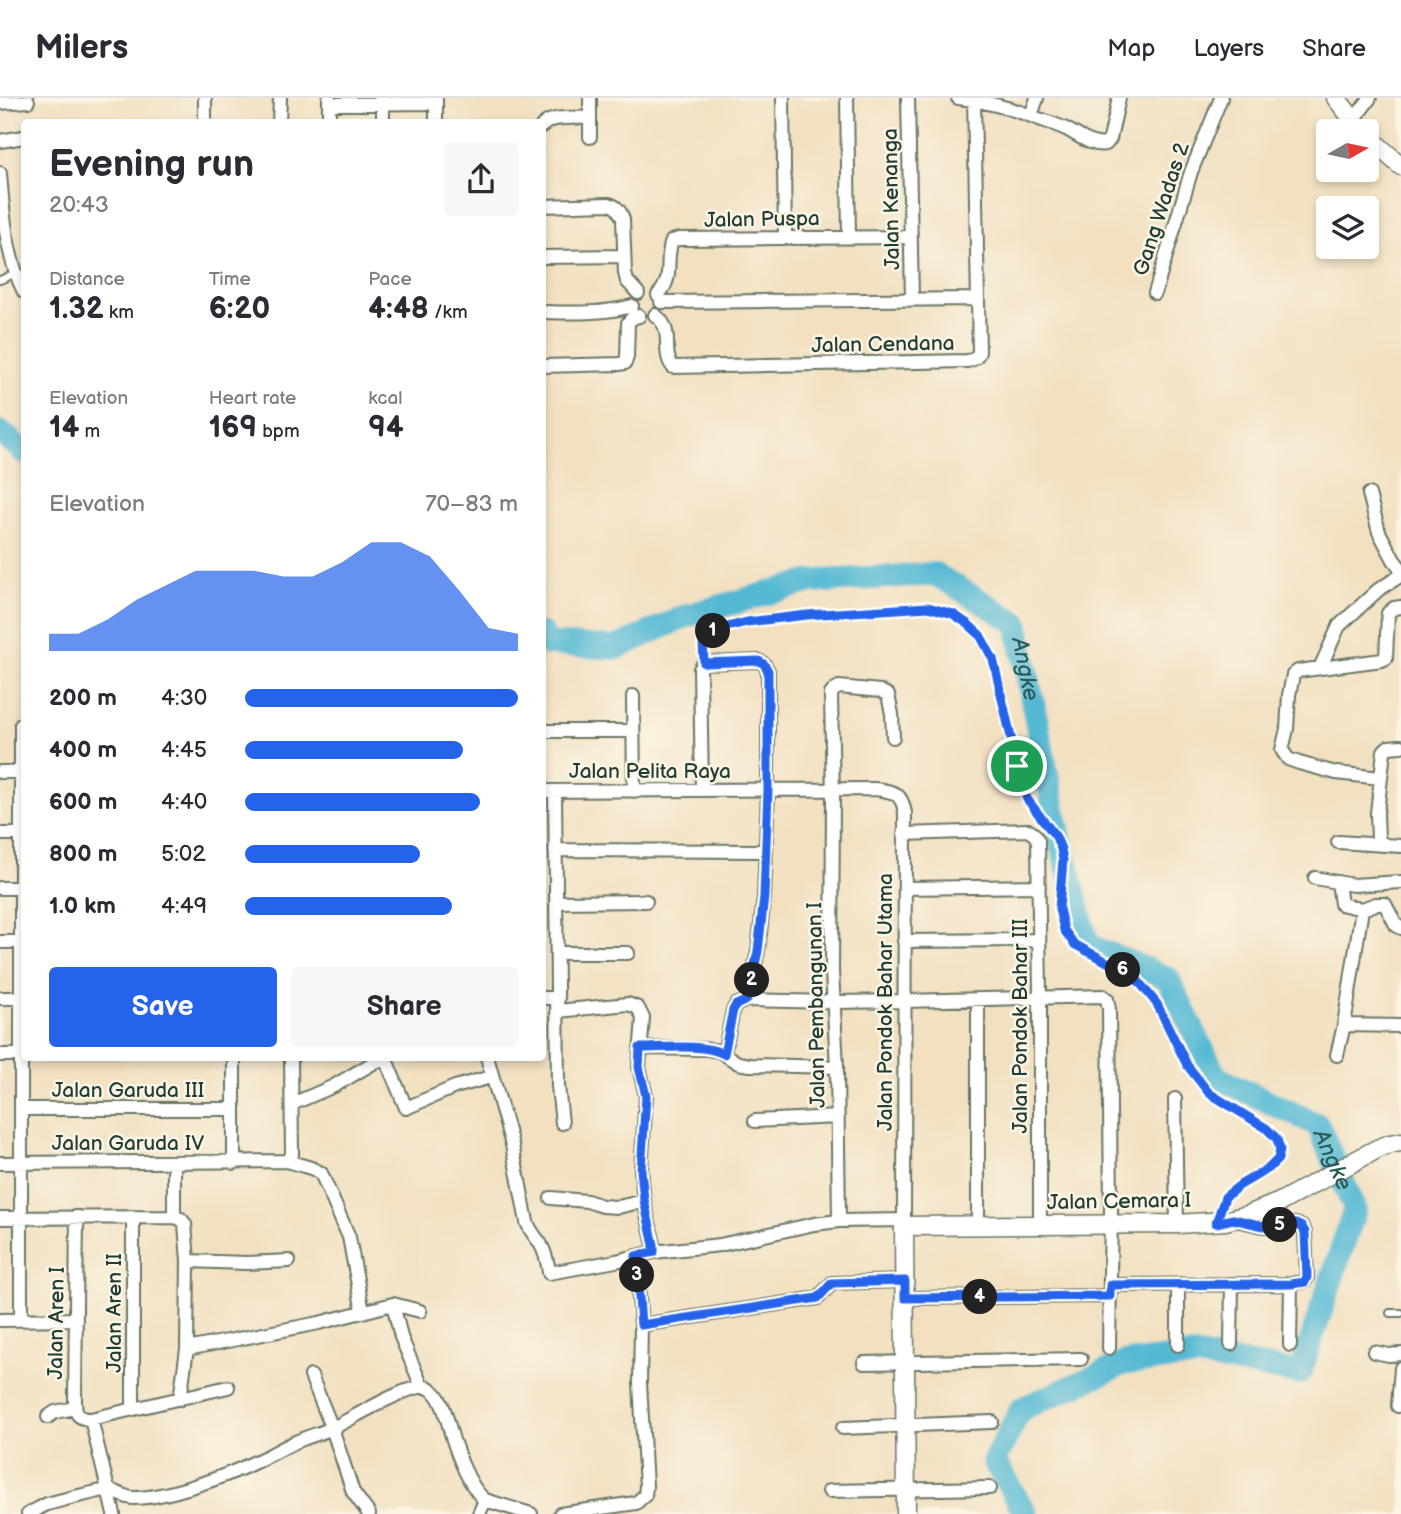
<!DOCTYPE html>
<meta charset="utf-8">
<style>
body{margin:0;font-family:"Balsamiq Sans",sans-serif;background:#f7f7f7;color:#2b2b33;height:100vh;display:flex;flex-direction:column;font-size:26px;white-space:nowrap}
*{box-sizing:border-box;margin:0}
p{font-size:23px;color:#7c7c81}
.icon{flex:none;width:38px;height:38px;fill:none;stroke:currentColor;stroke-width:2;stroke-linecap:round;stroke-linejoin:round}
.map{position:relative;flex:1;overflow:hidden}
.panel{position:absolute;left:21px;top:21px;width:525px;height:942px;display:flex;flex-direction:column;background:#fff;border-radius:7px;box-shadow:0 4px 10px #0003}
.panel>*{flex:none}
.needle{width:46px;rotate:81deg}
.tools{position:absolute;left:1316px;top:21px;display:grid;gap:14px}
.tools a{display:grid;place-items:center;width:63px;height:63px;border-radius:7px;background:#fff;box-shadow:0 4px 10px #0003;font-size:35px}
.pin{position:absolute;display:grid;place-items:center;width:60px;height:60px;color:#fff;margin:-30px;border:4px solid #fff;border-radius:50%;box-shadow:0 2px 7px #0007}
.km{position:absolute;width:35px;height:35px;margin:-18px;border-radius:50%;background:#222;color:#fff;font-size:19px;line-height:35px;text-align:center}
.round{display:grid;place-items:center;flex:none;width:74px;height:74px;border-radius:7px;background:#f7f7f7}
.summary{display:flex;align-items:center;justify-content:space-between;height:119px;padding:0 28px}
h1{font-size:38px;font-weight:600;line-height:52px}
.metrics{display:grid;grid-template-columns:repeat(3,1fr);gap:10px;height:119px;padding:7px 28px}
.metrics div{display:grid;align-content:center}
.metrics b{font-size:30px;font-weight:600}
.metrics small{font-size:19px;font-weight:400}
.metrics p{font-size:19px}
.chart{height:196px;padding:14px 28px}
.chart p{display:flex;justify-content:space-between}
.chart svg{width:100%;height:126px;margin-top:7px;fill:#2563eb;opacity:.7}
.button{display:flex;gap:14px;margin-top:auto;padding:14px 28px}
.button a{flex:1;height:80px;border-radius:7px;background:#2563eb;color:#fff;font-size:28px;font-weight:600;line-height:80px;text-align:center}
.button a+a{background:#f7f7f7;color:#2b2b33}
ul{padding:0 28px;list-style:none;font-size:23px}
li{display:grid;grid-template-columns:112px 84px 1fr;align-items:center;height:52px}
li i{height:18px;border-radius:9px;background:#2563eb}
header{display:flex;align-items:center;gap:42px;box-sizing:border-box;height:98px;padding:0 35px;background:#fff;border-bottom:2px solid #e1e1e2}
header strong{font-size:33px}
nav{display:flex;gap:38px;margin-inline-start:auto;font-size:24px}
.map>svg:first-child{display:block}
</style>
<header>
<strong>Milers</strong>
<nav><a>Map</a><a>Layers</a><a>Share</a></nav>
</header>
<div class="map">
<svg width="1401" height="1416" viewBox="0 0 1401 1416">
<rect width="100%" height="100%" fill="#fcf5e5"/>
<filter id="ink" filterUnits="userSpaceOnUse"><feTurbulence type="fractalNoise" baseFrequency=".0143" numOctaves="2"/><feDisplacementMap in="SourceGraphic" scale="14" xChannelSelector="R" yChannelSelector="G"/><feConvolveMatrix kernelMatrix="1 2 1 2 8 2 1 2 1" color-interpolation-filters="sRGB"/></filter>
<filter id="wash" filterUnits="userSpaceOnUse"><feTurbulence type="fractalNoise" baseFrequency=".00686" numOctaves="4" result="noise"/><feDisplacementMap in="SourceGraphic" scale="28" xChannelSelector="R" yChannelSelector="G"/><feGaussianBlur stdDeviation="1.57" result="paint"/><feColorMatrix in="noise" values="0 0 0 0 0 0 0 0 0 0 0 0 0 0 0 0 0 1.4 0 .05"/><feComposite in="paint" operator="in"/></filter>
<g filter="url(#wash)">
<rect width="100%" height="100%" fill="#f2e0c1"/>
<g fill="none" stroke-linecap="round" stroke-linejoin="round">
<g stroke="#55b9d4" stroke-width="24">
<path d="M0 334 24 354"/>
<path id="s1" d="M542 536 548 546 616 550 686 518 808 484 935 476 1017 525 1059 737 1088 847 1168 880 1216 979 1318 1027 1355 1111 1300 1275 1198 1258 1125 1265 1021 1311 994 1363 1026 1416"/>
</g>
</g>
</g>
<g filter="url(#ink)">
<g fill="none" stroke-linecap="round" stroke-linejoin="round">
<defs>
<path id="lane" d="M0 182 16 175
M704 565 703 544 715 532 747 524 776 520 928 509 953 516 968 526 980 537 993 561 1021 683 1027 700 1057 739 1061 751 1063 762 1059 811 1064 833 1075 846 1135 879 1157 906 1187 967 1209 995 1266 1030 1277 1041 1280 1052 1278 1061 1269 1070 1240 1087 1225 1099 1216 1123
M1390 1215H1401"/>
<path id="street" d="M329 0V24
M383 0V24
M436 0V24
M590 0V39
M783 0 785 139
M847 0 849 139
M908 0 912 201
M958 0C981 2 1013 11 1034 19 1044 23 1055 26 1066 31 1078 37 1092 49 1106 46L1110 41 1119 0
M0 5 28 3
M329 6 436 5
M1031 18 1037 0
M1353 23 1370 0
M205 24V0
M279 24 280 0
M542 28C552 17 576 20 590 20
M0 43 24 39
M0 75C3 114 6 158 24 194
M542 108 609 106C617 108 620 113 623 121L625 175 627 183 638 195
M542 159 624 158
M1155 195 1191 74 1221 0
M658 197C675 179 664 163 672 143L679 141 910 139
M661 204 978 201
M542 214C573 215 603 216 632 208
M655 217C676 232 660 254 673 269L967 263C974 262 977 260 979 254L974 2
M542 268 619 266 625 265 627 259 628 225 632 220 639 218
M1369 396 1379 434 1394 462 1401 471
M1320 570 1339 528 1378 492 1397 480 1401 474
M633 598 634 693
M21 627V1222
M542 633H633
M1401 648 1388 649 1384 653 1377 715 1378 742 1385 747 1401 748
M0 674H24
M1380 680 1336 675 1299 665 1288 661 1282 652 1287 631 1289 597 1293 577 1298 573 1382 562 1386 560 1388 515 1394 510 1401 509
M702 692 700 571 704 565 759 563 764 566 768 573V692L764 799 758 853 747 902
M542 693 874 691C894 693 902 695 905 715L904 1128
M555 693 558 988 562 1025
M0 736H24
M904 736 1028 732 1035 737 1038 743 1040 899V1127
M1338 744 1385 747
M555 752 764 753
M1315 780 1353 787 1401 784
M1338 784 1341 806 1362 811 1376 806H1385L1396 827 1401 830
M0 790H24
M905 790 1039 788
M556 804 646 803
M904 843 1039 842
M0 844H24
M557 855H628
M0 900H24
M542 900H558
M1344 927 1401 928
M640 950 707 951 719 953 738 965 750 967 837 969
M724 956 733 912 736 907 747 902 834 904 904 903 1103 898 1107 901 1109 911 1111 1111 1109 1250
M0 957H24
M1337 957 1344 927 1362 811
M234 959V1065
M487 959 512 1047 527 1124C530 1133 535 1138 540 1145 545 1154 548 1165 549 1175L616 1163 654 1154 720 1147 814 1126 839 1123 904 1122
M1175 1001 1177 1126
M292 1006 334 988 378 962 387 964 406 1010 455 989 491 979
M22 1011H234
M755 1023 837 1019
M287 1063 311 1070 321 1075 349 1139 363 1214
M0 1065 287 1063 290 1060 292 1056 291 959
M174 1065V1119
M551 1100 587 1103 602 1108 618 1109 644 1103 641 1072 646 998 639 969 643 920 638 910 628 906 558 913
M644 1103 654 1147V1154
M77 1119 75 1301C75 1314 76 1321 91 1321L228 1289
M133 1119V1311
M0 1120 174 1119 181 1121 185 1126 188 1163 187 1251 180 1301
M839 1123 837 969 832 873 833 701 831 596 834 592 839 589 880 593 888 597 892 616 893 639
M978 1127V901
M188 1163 247 1165 289 1163
M1110 1187 1291 1186 1305 1183 1307 1179 1305 1134 1302 1129 1296 1126 1263 1128 1236 1122
M905 1200 1110 1198
M393 1206 401 1239 422 1289
M0 1222 76 1221
M641 1227 818 1200 832 1185 905 1183
M1231 1246 1232 1186
M1178 1247V1186
M1290 1247 1291 1186
M187 1251 319 1225 393 1206 420 1213
M1374 1254 1389 1257 1401 1256
M864 1265 1081 1261
M311 1278 332 1330 353 1394 369 1416
M1398 1308 1401 1270
M48 1319 55 1314 75 1310
M91 1321 114 1416
M843 1330 992 1324
M829 1393 990 1390
M28 1416C34 1413 41 1409 47 1406 55 1404 104 1391 109 1392 118 1394 124 1400 134 1400 166 1400 225 1379 255 1364 270 1358 283 1349 298 1343 309 1338 321 1335 333 1330 350 1322 413 1282 429 1290 444 1298 448 1327 453 1342 459 1360 470 1390 485 1402L531 1416
M479 1416 485 1402
M560 1416 636 1405 645 1397 646 1388 640 1285 641 1227 636 1158"/>
<path id="secondary" d="M1336 0 1362 33
M1367 38 1401 68
M906 1416 904 1128 1177 1126 1225 1123 1248 1117 1280 1104 1377 1051 1390 1046 1401 1044"/>
</defs>
<use href="#lane" stroke="#697665" stroke-width="10"/>
<use href="#street" stroke="#697665" stroke-width="16"/>
<use href="#secondary" stroke="#697665" stroke-width="21"/>
<use href="#lane" stroke="#fff" stroke-width="6"/>
<use href="#street" stroke="#fff" stroke-width="12"/>
<use href="#secondary" stroke="#fff" stroke-width="18"/>
</g>
</g>
<g fill="none" stroke-linecap="round" stroke-linejoin="round" filter="url(#ink)">
<defs>
<path id="route" d="M928 509 953 516 968 526 980 537 993 561 1021 683 1027 701 1056 739 1061 751 1063 762 1059 811 1064 832 1074 846 1135 879 1157 906 1187 967 1209 995 1266 1030 1277 1041 1280 1052 1278 1061 1269 1070 1240 1087 1225 1099 1216 1125 1233 1121 1264 1128 1296 1126 1302 1129 1305 1134 1307 1179 1305 1184 1291 1186 1110 1187V1198L905 1200V1183L832 1185 818 1200 641 1227 636 1158 654 1154V1147L644 1102 641 1072 646 998 639 969 640 950C664 950 703 945 724 956L733 912 736 907 747 902 758 853 764 799 768 692V573L764 566 759 563 704 565 703 544 715 532 747 524 807 517Z"/>
</defs>
<use href="#route" stroke="#fff" stroke-width="14"/>
<use href="#route" stroke="#2563eb" stroke-width="9"/>
</g>
<g text-anchor="middle" stroke-width="5" stroke-linejoin="round" paint-order="stroke">
<g font-size="21" fill="#1f3d34" stroke="#fcf5e5">
<text transform="translate(891 101) rotate(-91)" y="7">Jalan Kenanga</text>
<text transform="translate(1161 111) rotate(-72)" y="7">Gang Wadas 2</text>
<text transform="translate(762 121) rotate(-1)" y="7">Jalan Puspa</text>
<text transform="translate(883 246) rotate(-1)" y="7">Jalan Cendana</text>
<text x="650" y="680">Jalan Pelita Raya</text>
<text transform="translate(885 904) rotate(-90)" y="7">Jalan Pondok Bahar Utama</text>
<text transform="translate(816 907) rotate(-91)" y="7">Jalan Pembangunan I</text>
<text transform="translate(1020 928) rotate(-90)" y="7">Jalan Pondok Bahar III</text>
<text x="128" y="999">Jalan Garuda III</text>
<text x="128" y="1052">Jalan Garuda IV</text>
<text transform="translate(1119 1103) rotate(-1)" y="7">Jalan Cemara I</text>
<text transform="translate(114 1215) rotate(-90)" y="7">Jalan Aren II</text>
<text transform="translate(56 1225) rotate(-89)" y="7">Jalan Aren I</text>
</g>
<g font-size="23" font-style="italic" fill="#2c5c5c" stroke="#fcf5e5">
<text dy="8" stroke="none"><textPath href="#s1" startOffset="553">Angke</textPath></text>
<text dy="8" stroke="none"><textPath href="#s1" startOffset="1183">Angke</textPath></text>
</g>
</g>
</svg>
<div class="tools">
<a><svg class="needle" viewBox="-14 -14 28 28"><path d="M0-13l5 13h-10z" fill="#e53935"/><path d="M0 13l5-13h-10z" fill="#7c7c81"/></svg></a>
<a><svg class="icon" aria-label="layers" viewBox="0 0 24 24"><path d="M12 4l9 5-9 5-9-5zM3 14l9 5 9-5"/></svg></a>
</div>
<div class="pin" style="left:1017px;top:668px;background:#1e9e55"><svg class="icon" aria-label="arrive" viewBox="0 0 24 24"><path d="M6 21V4h12l-3 4 3 4H6"/></svg></div>
<b class="km" style="left:713px;top:533px">1</b>
<b class="km" style="left:752px;top:882px">2</b>
<b class="km" style="left:637px;top:1177px">3</b>
<b class="km" style="left:980px;top:1199px">4</b>
<b class="km" style="left:1280px;top:1127px">5</b>
<b class="km" style="left:1123px;top:872px">6</b>
<section class="panel">
<div class="summary"><div><h1>Evening run</h1><p>20:43</p></div><a class="round"><svg class="icon" aria-label="share" viewBox="0 0 24 24"><path d="M12 15V3M7 8l5-5 5 5M5 13v7h14v-7"/></svg></a></div>
<div class="metrics">
<div><p>Distance</p><b>1.32<small> km</small></b></div>
<div><p>Time</p><b>6:20</b></div>
<div><p>Pace</p><b>4:48<small> /km</small></b></div>
</div>
<div class="metrics">
<div><p>Elevation</p><b>14<small> m</small></b></div>
<div><p>Heart rate</p><b>169<small> bpm</small></b></div>
<div><p>kcal</p><b>94</b></div>
</div>
<div class="chart"><p><span>Elevation</span>70–83 m</p>
<svg viewBox="0 0 160 44" preserveAspectRatio="none"><path d="M0 44V38L10 38L20 33L30 26L40 21L50 16L60 16L70 16L80 18L90 18L100 13L110 6L120 6L130 11L140 23L150 36L160 38V44z"/></svg>
</div>
<ul>
<li><b>200 m</b>4:30<i style="width:100%"></i></li>
<li><b>400 m</b>4:45<i style="width:80%"></i></li>
<li><b>600 m</b>4:40<i style="width:86%"></i></li>
<li><b>800 m</b>5:02<i style="width:64%"></i></li>
<li><b>1.0 km</b>4:49<i style="width:76%"></i></li>
</ul>
<div class="button"><a>Save</a><a>Share</a></div>
</section>
</div>
